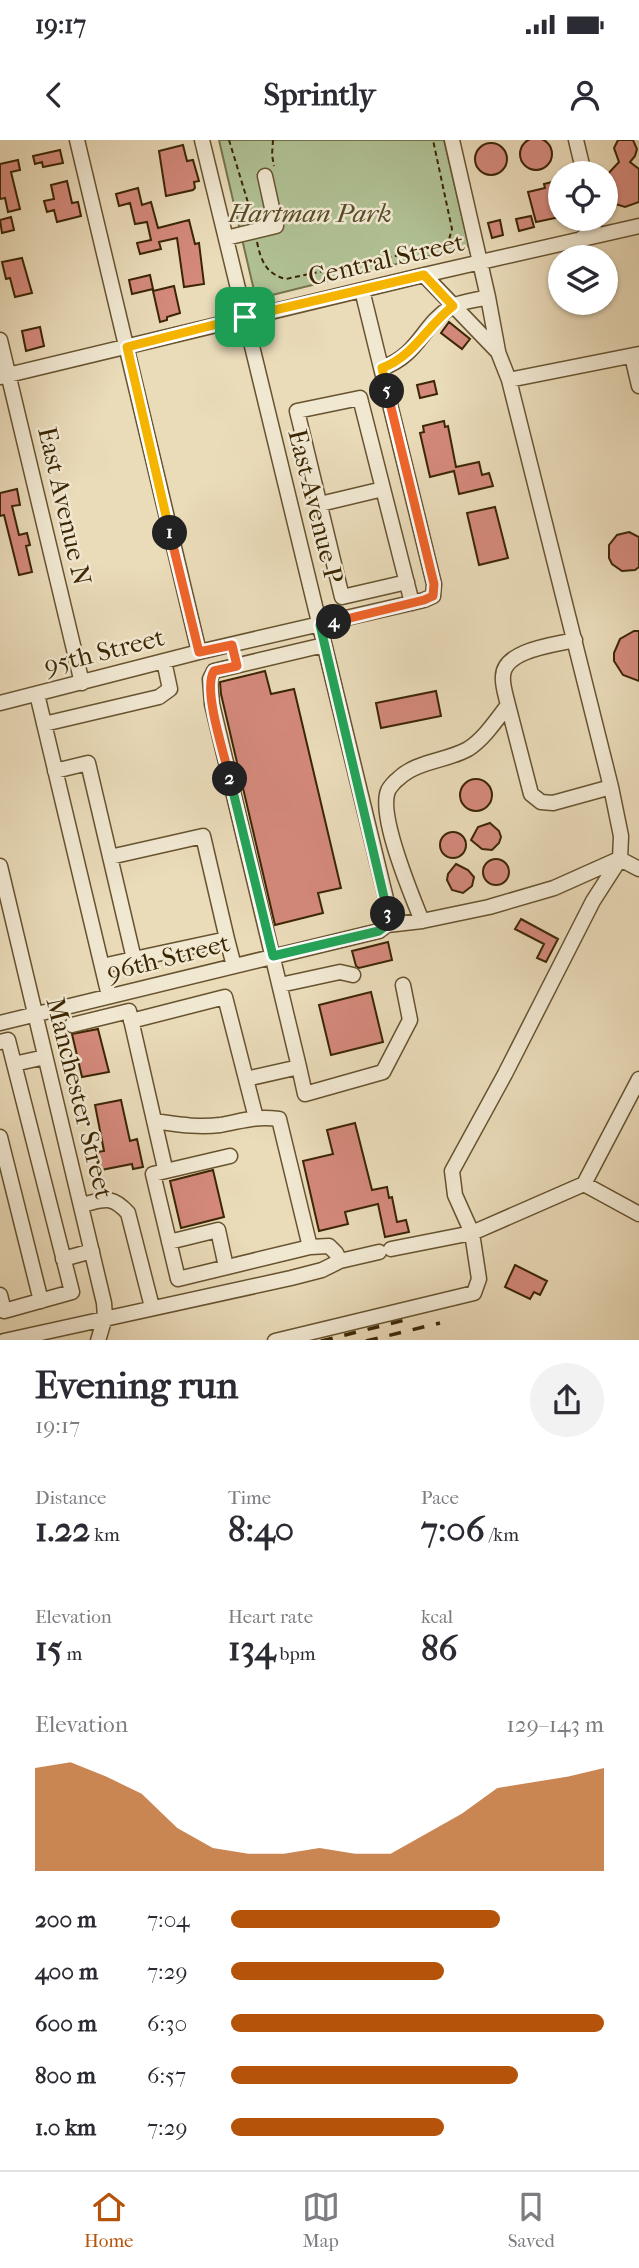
<!DOCTYPE html>
<meta charset="utf-8">
<style>
body{margin:0;font-family:"IM FELL French Canon",serif;background:#f2f2f3;color:#2b2b33;height:100vh;display:flex;flex-direction:column;font-size:26px;white-space:nowrap}
*{box-sizing:border-box;margin:0}
p{font-size:23px;color:#7c7c81}
.icon{flex:none;width:38px;height:38px;fill:none;stroke:currentColor;stroke-width:2;stroke-linecap:round;stroke-linejoin:round}
.map{position:relative;height:1200px;overflow:hidden}
.details{display:flex;flex-direction:column;background:#fff;flex:1}
.details>*{flex:none}
.controls{position:absolute;left:548px;top:21px;display:grid;gap:14px}
.controls a{display:grid;place-items:center;width:70px;height:70px;border-radius:50%;background:#fff;box-shadow:0 2px 5px #0004;font-size:35px}
.pin{position:absolute;display:grid;place-items:center;width:60px;height:60px;color:#fff;margin:-30px;border-radius:14px;box-shadow:0 4px 10px #0006}
.km{position:absolute;width:35px;height:35px;margin:-18px;border-radius:50%;background:#222;color:#fff;font-size:19px;line-height:35px;text-align:center}
.round{display:grid;place-items:center;flex:none;width:74px;height:74px;border-radius:37px;background:#f2f2f3}
.summary{display:flex;align-items:center;justify-content:space-between;height:119px;padding:0 35px}
h1{font-size:38px;font-weight:700;line-height:52px}
.figures{display:grid;grid-template-columns:repeat(3,1fr);gap:10px;height:119px;padding:7px 35px}
.figures div{display:grid;align-content:center}
.figures b{font-size:35px;font-weight:700}
.figures small{font-size:19px;font-weight:400}
.figures p{font-size:19px}
.chart{height:196px;padding:14px 35px}
.chart p{display:flex;justify-content:space-between}
.chart svg{width:100%;height:126px;margin-top:7px;fill:#b45309;opacity:.7}
ul{padding:0 35px;list-style:none;font-size:23px}
li{display:grid;grid-template-columns:112px 84px 1fr;align-items:center;height:52px}
li i{height:18px;border-radius:9px;background:#b45309}
.status{display:flex;justify-content:space-between;align-items:center;height:49px;padding:0 35px;background:#fff;direction:ltr}
.status svg{height:19px;fill:currentColor}
header{display:flex;justify-content:space-between;align-items:center;height:91px;padding:0 35px;background:#fff;font-size:32px;font-weight:700}
.tabs{display:flex;justify-content:space-around;align-items:center;height:98px;border-top:2px solid #e1e1e2;background:#fff;font-size:19px;color:#7c7c81}
.tabs a{display:grid;justify-items:center;gap:4px}
.tabs .selected{color:#b45309}
.map>svg:first-child{display:block}
</style>
<div class="status"><b>19:17</b><svg viewBox="0 0 49 12"><path d="M0 12V9h3v3zM5 12V6h3v6zM10 12V3h3v9zM15 12V0h3v12zM26 1h20v11H26zM47 4h2v5h-2z"/></svg></div>
<header><svg class="icon" aria-label="back" viewBox="0 0 24 24"><path d="M15 5l-7 7 7 7"/></svg>Sprintly<svg class="icon" aria-label="person" viewBox="0 0 24 24"><circle cx="12" cy="8" r="4"/><path d="M4 21q1-7 8-7t8 7"/></svg></header>
<div class="map">
<svg width="639" height="1201" viewBox="0 0 639 1201">
<rect width="100%" height="100%" fill="#eadbb9"/>
<filter id="stains"><feTurbulence type="fractalNoise" baseFrequency=".00286" numOctaves="4"/><feColorMatrix values="0 0 0 0 .2 0 0 0 0 .09 0 0 0 0 .02 0 0 0 .5 -.17"/></filter>
<radialGradient id="worn" r=".72"><stop offset=".6" stop-color="#630" stop-opacity="0"/><stop offset="1" stop-color="#630" stop-opacity=".3"/></radialGradient>
<path fill="#b0c194" stroke="#76744c" stroke-width="2" d="M219 0H444L469 106 256 159Z"/>
<path fill="#d4897b" stroke="#3b2603" stroke-width="2" d="M520 14a16 16 0 1 1 32 0a16 16 0 1 1-32 0Z
M618 0H633L637 9 635 16 630 22 639 29V62L625 67 612 63 606 55V36L619 22 614 8Z
M475 19a16 16 0 1 1 32 0a16 16 0 1 1-32 0Z
M183 5 187 21 193 20 199 41 194 42 195 48 193 50 166 56 159 11Z
M60 10 63 23 43 27 42 22 35 24 33 16Z
M18 20 20 30 11 32 20 69 8 72 5 58 0 59V24Z
M560 40V77L536 82 528 52 545 48 544 44Z
M67 41 72 63 78 62 81 76 57 82 54 70 47 72 44 61 54 59 51 45Z
M138 48 142 65 151 62 158 88 189 80 195 104 199 103 204 144 184 147 177 98 159 102 161 109 140 114 137 103 151 100 147 82 135 84 130 63 119 66 116 54Z
M531 76 534 87 519 91 516 79Z
M11 77 14 90 2 93 0 80Z
M500 80 503 95 492 98 488 83Z
M22 118 32 153 15 157 10 138 6 139 2 122Z
M150 135 153 149 132 154 129 140Z
M174 146 180 173 167 177V180L160 182 153 151Z
M449 182 470 199 462 209 441 193Z
M40 187 44 206 26 211 22 191Z
M434 241 437 254 420 258 417 245Z
M444 281 445 287 448 286 456 327 479 322 482 335 489 333 493 346 459 354 454 331 430 337 420 293 424 292 423 286Z
M17 349 20 365 12 366 19 395 27 393 30 405 26 406 32 432 19 435 4 375 0 376V353Z
M495 367 508 418 479 425 467 373Z
M629 392 639 397V427L635 430 622 431 612 424 609 418V405L617 395Z
M634 491H639V541L623 535 614 521V513L620 499Z
M265 531 271 554 294 549 341 748 318 753 323 773 275 785 221 554 220 542Z
M436 551 441 576 381 588 376 563Z
M460 655a16 16 0 1 1 32 0a16 16 0 1 1-32 0Z
M490 683 499 691 501 697 499 703 492 710 482 709 471 700 478 687Z
M440 705a13 13 0 1 1 26 0a13 13 0 1 1-26 0Z
M483 732a13 13 0 1 1 26 0a13 13 0 1 1-26 0Z
M456 724 468 730 474 737 472 746 463 753 452 750 447 740 448 734Z
M521 779 558 799 546 822 537 818 544 804 515 789Z
M388 802 392 820 359 828 356 826 352 811Z
M371 852 383 902 331 915 319 865Z
M98 889 109 932 82 937 72 894Z
M121 960 130 1001 137 999 143 1027 133 1029 132 1024 101 1030 97 1012 104 1011 95 965Z
M355 983 372 1050 387 1047 389 1058 392 1057 397 1082 406 1080 409 1092 385 1097 378 1064 345 1072 348 1084 319 1091 303 1021 333 1014 327 990Z
M213 1030 224 1077 181 1088 170 1041Z
M515 1125 547 1141 540 1155 534 1152 530 1159 505 1147Z"/>
<g fill="none" stroke-linecap="round" stroke-linejoin="round">
<defs>
<path id="minor" d="M77 0 199 512
M202 0 389 771 387 785
M452 0 488 157 498 211
M576 0 584 33
M226 98 276 86 265 36
M582 98 593 91 595 79
M0 200 82 543
M632 216 639 246
M382 228C419 215 422 185 451 167 461 161 477 160 488 157
M0 237 424 135 639 86
M509 240 639 214
M320 364 383 349
M407 442 342 457 297 271 360 258 412 463
M37 554 109 856
M0 563 199 512 424 460 433 456 434 444 362 150
M508 565 531 654 541 662 553 663 611 647
M44 584 159 557 170 549 164 521
M55 631 88 623 134 819 102 826
M110 717 203 696 227 799 134 819
M620 719 639 729
M0 726 104 1163 105 1177 98 1201
M422 781C412 756 378 676 388 651 389 648 395 641 398 639 416 621 447 621 468 609 484 599 497 579 508 565 506 556 502 545 503 536 504 510 554 505 575 500
M227 799 234 826
M280 845 340 832 353 835
M131 881 225 857 256 978
M0 883 379 791 387 785 422 781 489 767 554 748 619 719
M72 885 129 871 164 1024
M0 902 8 900 72 1152 4 1171 0 1155
M14 924 45 917
M299 927 305 954 383 932 410 880 403 845
M246 939 299 927 212 564 210 539 214 531 324 505
M154 981C176 984 197 988 220 985 243 981 254 976 279 979L310 1107 329 1106 336 1113 340 1121
M0 997 41 1161
M230 1016 153 1034 178 1139 310 1107
M584 1044 639 939
M81 1065C104 1060 111 1054 128 1073L152 1167
M169 1102 218 1090 226 1127
M391 1109 472 1093 584 1044 639 1074
M63 1119 92 1111
M4 1201 291 1138 322 1130 340 1121 379 1112
M275 1201 474 1153 479 1139 472 1093 455 1055 452 1031 505 934 593 761 620 719 621 696 611 647 509 240 498 212 424 135"/>
</defs>
<use href="#minor" stroke="#675330" stroke-width="17"/>
<path stroke="#3b2603" stroke-width="2" stroke-dasharray="5 3.5" stroke-linecap="butt" d="M229 0 253 79
M273 0 272 15 274 26
M257 102C261 121 266 134 286 139L442 106 448 103 452 89 433 0"/>
<use href="#minor" stroke="#f1e8d2" stroke-width="14"/>
<path stroke="#3b2603" stroke-width="3.5" stroke-dasharray="12 12" stroke-linecap="butt" d="M321 1201 405 1180
M366 1201 440 1183"/>
</g>
<g fill="none" stroke-linecap="round" stroke-linejoin="round">
<defs>
<path id="split-1" d="M170 393 127 207 245 177"/>
<path id="split-2" d="M170 393 199 512 232 505 237 526 214 531C202 549 225 616 230 639"/>
<path id="split-3" d="M230 639 273 816 379 791 387 785 388 774"/>
<path id="split-4" d="M334 482 320 485 388 774"/>
<path id="split-5" d="M334 482 424 460 433 456 434 444 387 251"/>
<path id="split-6" d="M245 177 424 135 453 166C426 187 414 216 382 228L387 251"/>
</defs>
<use href="#split-1" stroke="#fff" stroke-width="14"/>
<use href="#split-2" stroke="#fff" stroke-width="14"/>
<use href="#split-3" stroke="#fff" stroke-width="14"/>
<use href="#split-4" stroke="#fff" stroke-width="14"/>
<use href="#split-5" stroke="#fff" stroke-width="14"/>
<use href="#split-6" stroke="#fff" stroke-width="14"/>
<use href="#split-1" stroke="#f5b400" stroke-width="9"/>
<use href="#split-2" stroke="#f0652b" stroke-width="9"/>
<use href="#split-3" stroke="#22a559" stroke-width="9"/>
<use href="#split-4" stroke="#22a559" stroke-width="9"/>
<use href="#split-5" stroke="#f0652b" stroke-width="9"/>
<use href="#split-6" stroke="#f5b400" stroke-width="9"/>
</g>
<g text-anchor="middle" stroke-width="5" stroke-linejoin="round" paint-order="stroke">
<g font-size="26" font-style="italic" fill="#584d27" stroke="#f1e8d2">
<text x="310" y="82">Hartman Park</text>
</g>
<g font-size="26" fill="#3b2603" stroke="#f1e8d2">
<text transform="translate(386 119) rotate(-13)" y="9">Central Street</text>
<text transform="translate(65 366) rotate(77)" y="9">East Avenue N</text>
<text transform="translate(316 366) rotate(76)" y="9">East Avenue P</text>
<text transform="translate(104 511) rotate(-14)" y="9">95th Street</text>
<text transform="translate(168 817) rotate(-14)" y="9">96th Street</text>
<text transform="translate(80 958) rotate(76)" y="9">Manchester Street</text>
</g>
</g>
<rect width="100%" height="100%" filter="url(#stains)"/>
<rect width="100%" height="100%" fill="url(#worn)"/>
</svg>
<div class="controls">
<a><svg class="icon" aria-label="locate" viewBox="0 0 24 24"><circle cx="12" cy="12" r="6"/><path d="M12 2v4M12 18v4M2 12h4M18 12h4"/></svg></a>
<a><svg class="icon" aria-label="layers" viewBox="0 0 24 24"><path d="M12 4l9 5-9 5-9-5zM3 14l9 5 9-5"/></svg></a>
</div>
<div class="pin" style="left:245px;top:177px;background:#1e9e55"><svg class="icon" aria-label="arrive" viewBox="0 0 24 24"><path d="M6 21V4h12l-3 4 3 4H6"/></svg></div>
<b class="km" style="left:170px;top:393px">1</b>
<b class="km" style="left:230px;top:639px">2</b>
<b class="km" style="left:388px;top:774px">3</b>
<b class="km" style="left:334px;top:482px">4</b>
<b class="km" style="left:387px;top:251px">5</b>
</div>
<section class="details">
<div class="summary"><div><h1>Evening run</h1><p>19:17</p></div><a class="round"><svg class="icon" aria-label="share" viewBox="0 0 24 24"><path d="M12 15V3M7 8l5-5 5 5M5 13v7h14v-7"/></svg></a></div>
<div class="figures">
<div><p>Distance</p><b>1.22<small> km</small></b></div>
<div><p>Time</p><b>8:40</b></div>
<div><p>Pace</p><b>7:06<small> /km</small></b></div>
</div>
<div class="figures">
<div><p>Elevation</p><b>15<small> m</small></b></div>
<div><p>Heart rate</p><b>134<small> bpm</small></b></div>
<div><p>kcal</p><b>86</b></div>
</div>
<div class="chart"><p><span>Elevation</span>129–143 m</p>
<svg viewBox="0 0 160 44" preserveAspectRatio="none"><path d="M0 44V8L10 6L20 11L30 17L40 29L50 36L60 38L70 38L80 36L90 38L100 38L110 31L120 24L130 15L140 13L150 11L160 8V44z"/></svg>
</div>
<ul>
<li><b>200 m</b>7:04<i style="width:72%"></i></li>
<li><b>400 m</b>7:29<i style="width:57%"></i></li>
<li><b>600 m</b>6:30<i style="width:100%"></i></li>
<li><b>800 m</b>6:57<i style="width:77%"></i></li>
<li><b>1.0 km</b>7:29<i style="width:57%"></i></li>
</ul>
</section>
<nav class="tabs">
<a class="selected"><svg class="icon" aria-label="home" viewBox="0 0 24 24"><path d="M3 11l9-7 9 7M6 9v11h12V9"/></svg>Home</a>
<a><svg class="icon" aria-label="map" viewBox="0 0 24 24"><path d="M3 6l6-2 6 2 6-2v14l-6 2-6-2-6 2zM9 4v14M15 6v14"/></svg>Map</a>
<a><svg class="icon" aria-label="saved" viewBox="0 0 24 24"><path d="M7 4h10v16l-5-4-5 4z"/></svg>Saved</a>
</nav>
